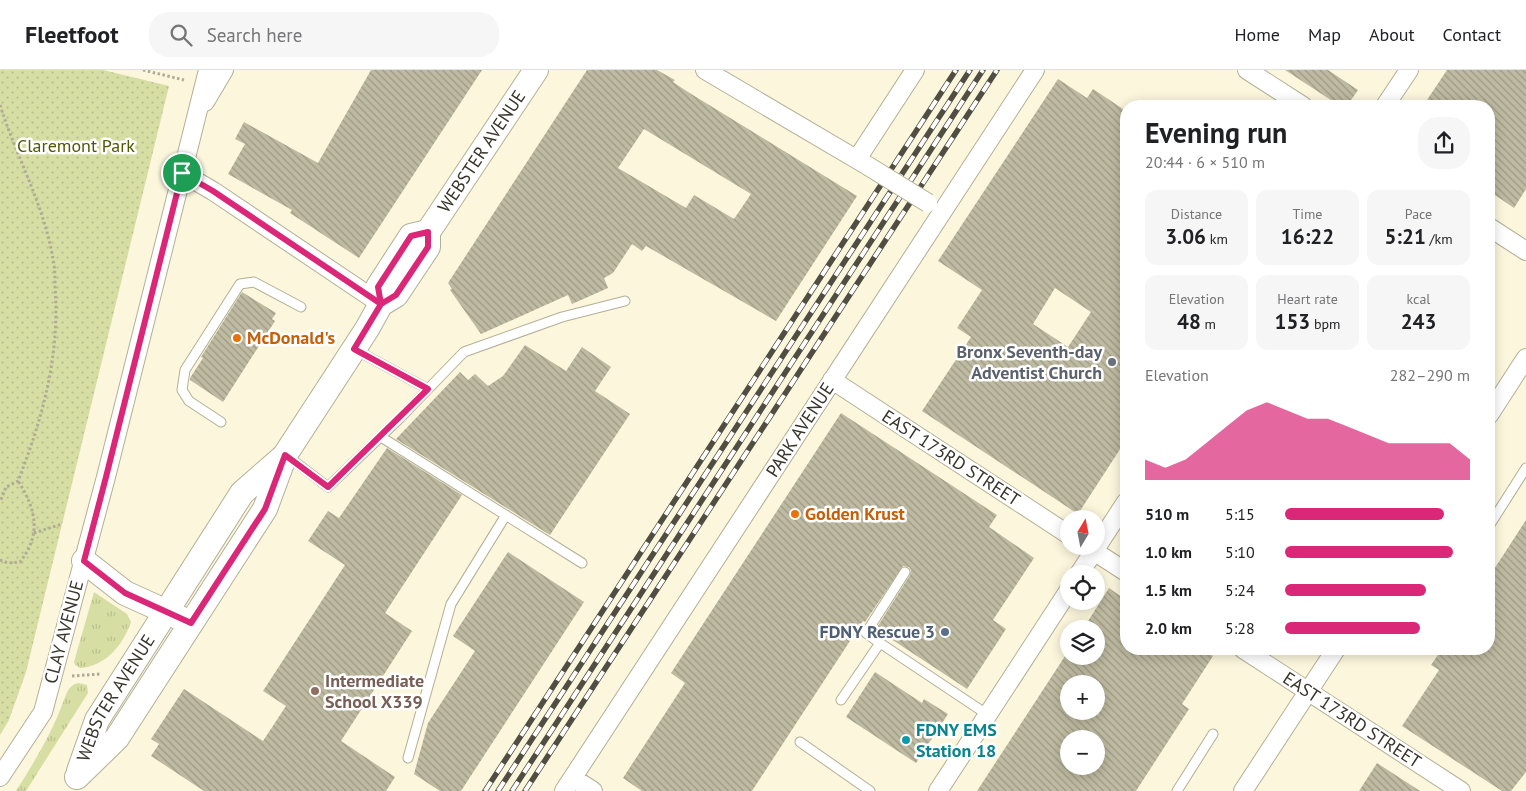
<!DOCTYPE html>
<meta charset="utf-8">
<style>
body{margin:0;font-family:"PT Sans",sans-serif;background:#f6f6f6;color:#202124;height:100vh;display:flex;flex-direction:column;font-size:19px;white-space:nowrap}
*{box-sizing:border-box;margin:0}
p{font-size:16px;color:#757577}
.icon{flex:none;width:28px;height:28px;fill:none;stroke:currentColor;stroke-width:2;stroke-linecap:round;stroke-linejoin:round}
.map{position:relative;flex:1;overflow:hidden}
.sheet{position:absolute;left:1120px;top:30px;width:375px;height:555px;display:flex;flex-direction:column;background:#fff;border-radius:20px;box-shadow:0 2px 12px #0003}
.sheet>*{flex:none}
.needle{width:32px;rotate:10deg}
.controls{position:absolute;left:1060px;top:440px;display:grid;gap:10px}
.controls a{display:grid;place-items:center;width:45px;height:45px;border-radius:50%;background:#fff;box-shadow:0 2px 12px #0003;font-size:25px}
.pin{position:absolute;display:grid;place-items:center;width:42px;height:42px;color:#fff;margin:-21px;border:2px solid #fff;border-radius:50%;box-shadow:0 1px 5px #0007}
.round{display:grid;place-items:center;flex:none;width:52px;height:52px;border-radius:20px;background:#f6f6f6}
.head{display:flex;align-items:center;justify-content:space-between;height:85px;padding:0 25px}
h1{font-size:28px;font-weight:800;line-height:38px}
.metrics{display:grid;grid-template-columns:repeat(3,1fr);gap:8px;height:85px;padding:5px 25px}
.metrics div{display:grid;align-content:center;border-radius:12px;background:#f6f6f6;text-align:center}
.metrics b{font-size:21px;font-weight:800}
.metrics small{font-size:14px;font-weight:400}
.metrics p{font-size:14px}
.chart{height:140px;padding:10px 25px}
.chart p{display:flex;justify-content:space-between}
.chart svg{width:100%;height:90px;margin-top:5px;fill:#db2777;opacity:.7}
ul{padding:0 25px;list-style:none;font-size:16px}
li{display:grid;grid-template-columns:80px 60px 1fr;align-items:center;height:38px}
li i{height:12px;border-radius:6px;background:#db2777}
header{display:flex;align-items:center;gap:30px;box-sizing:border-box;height:70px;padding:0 25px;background:#fff;border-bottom:1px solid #e0e0e0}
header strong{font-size:24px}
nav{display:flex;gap:28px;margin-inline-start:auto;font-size:18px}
.search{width:350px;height:45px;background:#f6f6f6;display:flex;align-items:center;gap:12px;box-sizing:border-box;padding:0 18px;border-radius:20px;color:#757577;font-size:19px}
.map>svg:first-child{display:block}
</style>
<header>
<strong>Fleetfoot</strong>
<div class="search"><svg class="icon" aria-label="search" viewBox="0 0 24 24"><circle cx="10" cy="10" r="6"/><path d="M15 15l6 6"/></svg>Search here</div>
<nav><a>Home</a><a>Map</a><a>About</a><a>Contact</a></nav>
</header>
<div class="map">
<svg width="1526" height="721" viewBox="0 0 1526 721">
<defs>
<pattern id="grass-tufts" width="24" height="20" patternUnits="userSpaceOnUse" patternTransform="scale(1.25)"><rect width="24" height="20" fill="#d7dea3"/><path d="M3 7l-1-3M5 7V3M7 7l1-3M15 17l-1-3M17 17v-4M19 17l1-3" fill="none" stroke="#b9bf8c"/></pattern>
<pattern id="park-dots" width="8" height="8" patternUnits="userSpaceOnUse" patternTransform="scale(1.25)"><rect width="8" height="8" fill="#d7dea3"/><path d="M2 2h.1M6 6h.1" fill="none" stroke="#b9bf8c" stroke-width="1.8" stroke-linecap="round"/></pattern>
<pattern id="building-back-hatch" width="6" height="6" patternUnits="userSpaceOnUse" patternTransform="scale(1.25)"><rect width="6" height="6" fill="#bfbba2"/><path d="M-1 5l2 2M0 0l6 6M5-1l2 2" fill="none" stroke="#9c9984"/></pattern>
</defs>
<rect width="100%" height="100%" fill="#fbf6dc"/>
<path fill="url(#grass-tufts)" d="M94 522 127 544 131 552C123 575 106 596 80 598L75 595 74 592Z
M78 613 87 615 88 623 26 721H16C35 691 52 663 64 630 67 622 69 615 78 613Z"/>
<path fill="url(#park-dots)" d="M0 0H103L169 16 26 602 9 650 0 665Z"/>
<path fill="url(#building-back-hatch)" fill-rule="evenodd" d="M371 0H482L359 188 290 143 292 140 228 104 245 74 235 69 244 52 318 93Z
M587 0H657L675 10 673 12 688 22 857 126 776 251 646 176 642 181 632 174 613 203 604 208 608 218 572 234 568 225 481 264 450 220 452 219 448 213ZM644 59 751 124 734 149 694 125 686 138 618 98Z
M1285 0H1328L1358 20 1347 36H1340Z
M1447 0H1526V119L1514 138 1489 121V36H1423Z
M1058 9 1087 28 1093 19 1126 41V370L1078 444 922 341 971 267 957 258 982 220 938 191ZM1055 218 1091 242 1068 277 1033 254Z
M242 222 276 243 272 249 275 251 223 332 190 310V308L203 288 201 287Z
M525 275 566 301 582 277 611 297 595 321 630 344 550 465 396 369 460 302 468 310 475 304 488 316 503 306Z
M841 343 997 445 989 457 1034 488 993 550 1006 559 967 619 876 559 910 505 911 500 909 497 903 496 865 552 863 551 752 721H642L623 708 685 613 671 603Z
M387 378 462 425 385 543 412 561 341 671 395 707 386 721H204L151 686 159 674 151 669 184 619 263 671 286 636 263 621 345 495 308 471 328 441 339 448Z
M1526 450V702L1511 721H1502L1402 656 1439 600 1431 595 1442 579H1489V507Z
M508 482 584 532 461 721H440L414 704 428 653 475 581 453 566Z
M1109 518 1126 530V579H1202L1213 586 1182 634 1189 639 1136 721H977L1069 580V586H1096V559H1083ZM1069 614H1096V641H1069ZM1069 669H1096V696H1069Z
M875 602 922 633 924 629 948 644 916 693 846 647Z
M1377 693 1420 721H1359Z"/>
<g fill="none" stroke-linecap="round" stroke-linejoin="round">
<defs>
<path id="lane" d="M354 279 428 319
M221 352 189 331 182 320 185 300 240 214 254 212 301 237
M381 367 582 493
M286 385 328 417 400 348 464 282 562 247 625 231
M1489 456 1526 398
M880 573 866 563 905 502
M841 630 880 573 988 645
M800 672 870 721
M408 688 451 534 506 445
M1177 721 1213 664"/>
<path id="street" d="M705 0 868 96
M1247 0 1303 36
M205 32 224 0
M1385 36 1409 0
M857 89 915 0
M182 103 213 121 381 234
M1489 157 1526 181
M832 310 1069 465
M1489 345 1526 288
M1086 476 1126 502
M1079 504 1126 432
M1243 579 1461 721
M0 707 43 642 106 407 208 0
M573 708 593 721
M564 721 1035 0
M938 721 1069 520
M1243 721 1336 579"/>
<g id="secondary">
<path d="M381 234 378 217 411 166 428 162"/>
<path d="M84 491 125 523 180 548"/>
<path id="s1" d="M79 701 97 650 242 423 282 388"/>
<path id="s2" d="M77 707 117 668 201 538 265 439 285 385 367 259 381 234 396 225 428 177V162L536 0"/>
</g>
</defs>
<use href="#lane" stroke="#b3af96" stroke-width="11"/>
<use href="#street" stroke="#b3af96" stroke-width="20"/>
<use href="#secondary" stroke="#b3af96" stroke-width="26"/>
<path stroke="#afab97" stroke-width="3" stroke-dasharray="2.5 2.5" stroke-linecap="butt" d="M143 0 184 10
M0 35C16 86 44 135 53 189 55 198 55 207 55 216 60 286 43 347 18 411L6 417 0 432
M34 463 62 454
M0 490 8 493 20 492C42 464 36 439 18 411
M72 606 100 604"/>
<use href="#lane" stroke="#fff" stroke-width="9"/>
<use href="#street" stroke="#fff" stroke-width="18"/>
<use href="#secondary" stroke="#fff" stroke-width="24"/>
<defs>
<path id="rail" d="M485 721 956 0
M498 721 970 0
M512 721 983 0
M525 721 997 0"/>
</defs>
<use href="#rail" stroke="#504e42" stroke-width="5.5"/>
<use href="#rail" stroke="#fff" stroke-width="4" stroke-dasharray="11" stroke-linecap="butt"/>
<defs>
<path id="street-bridge" d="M868 96 928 133"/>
</defs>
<use href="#street-bridge" stroke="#b3af96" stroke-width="20" stroke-linecap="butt"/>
<use href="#street-bridge" stroke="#fff" stroke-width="18"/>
</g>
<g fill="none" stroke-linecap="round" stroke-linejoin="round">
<defs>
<path id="route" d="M182 103 106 407 84 491 125 523 191 553 265 439 285 385 328 417 428 319 354 279 381 234 396 225 428 177V162L411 166 378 217 381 234 213 121 182 103"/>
</defs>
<use href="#route" stroke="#fff" stroke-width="10"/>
<use href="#route" stroke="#db2777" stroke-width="6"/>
</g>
<g fill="#e8710a" stroke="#fff" stroke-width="2">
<circle cx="237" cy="268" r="5"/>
<circle cx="795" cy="444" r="5"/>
</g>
<circle fill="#6b7280" stroke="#fff" stroke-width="2" cx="1112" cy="292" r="5"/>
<circle fill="#5c6f8a" stroke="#fff" stroke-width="2" cx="945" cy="562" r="5"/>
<circle fill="#8d6e63" stroke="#fff" stroke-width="2" cx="315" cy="621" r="5"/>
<circle fill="#0f9aa8" stroke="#fff" stroke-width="2" cx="906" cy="670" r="5"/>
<g text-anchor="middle" stroke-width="5" stroke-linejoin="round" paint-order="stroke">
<g font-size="18" fill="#525704" stroke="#fff">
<text x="76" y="82">Claremont Park</text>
</g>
<g font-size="18" fill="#37352b" stroke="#fff">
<text dy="6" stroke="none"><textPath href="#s2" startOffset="752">WEBSTER AVENUE</textPath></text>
<text transform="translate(800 360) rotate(-57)" y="6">PARK AVENUE</text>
<text transform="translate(951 388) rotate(33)" y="6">EAST 173RD STREET</text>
<text transform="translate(64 562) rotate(-75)" y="6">CLAY AVENUE</text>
<text dy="6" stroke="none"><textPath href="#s1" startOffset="82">WEBSTER AVENUE</textPath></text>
<text transform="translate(1352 650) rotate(33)" y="6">EAST 173RD STREET</text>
</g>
<g font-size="18" font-weight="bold" fill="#c56008" stroke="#fff" text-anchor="start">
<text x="247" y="274">McDonald's</text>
<text x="805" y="450">Golden Krust</text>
</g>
<g font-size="18" font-weight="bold" fill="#5b616d" stroke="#fff" text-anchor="end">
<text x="1102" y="288">Bronx Seventh-day<tspan x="1102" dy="21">Adventist Church</tspan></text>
</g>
<g font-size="18" font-weight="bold" fill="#4e5e75" stroke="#fff" text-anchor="end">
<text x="935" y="568">FDNY Rescue 3</text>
</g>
<g font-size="18" font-weight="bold" fill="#785e54" stroke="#fff" text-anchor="start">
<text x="325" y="617">Intermediate<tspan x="325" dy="21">School X339</tspan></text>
</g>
<g font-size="18" font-weight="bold" fill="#0d838f" stroke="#fff" text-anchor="start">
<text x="916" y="666">FDNY EMS<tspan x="916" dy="21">Station 18</tspan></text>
</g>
</g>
</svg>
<div class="controls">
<a><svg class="needle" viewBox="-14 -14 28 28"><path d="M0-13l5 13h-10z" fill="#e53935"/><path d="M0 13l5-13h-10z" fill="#757577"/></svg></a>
<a><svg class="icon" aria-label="locate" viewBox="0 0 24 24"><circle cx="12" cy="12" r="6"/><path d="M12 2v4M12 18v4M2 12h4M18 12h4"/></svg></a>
<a><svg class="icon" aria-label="layers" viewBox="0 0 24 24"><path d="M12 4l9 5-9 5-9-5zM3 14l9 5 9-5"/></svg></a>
<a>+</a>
<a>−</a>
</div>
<div class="pin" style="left:182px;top:103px;background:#1e9e55"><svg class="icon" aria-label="arrive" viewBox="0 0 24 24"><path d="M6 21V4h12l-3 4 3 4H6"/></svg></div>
<section class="sheet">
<div class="head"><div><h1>Evening run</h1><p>20:44 · 6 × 510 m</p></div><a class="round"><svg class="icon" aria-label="share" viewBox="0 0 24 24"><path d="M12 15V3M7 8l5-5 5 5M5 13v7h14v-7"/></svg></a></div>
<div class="metrics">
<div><p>Distance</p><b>3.06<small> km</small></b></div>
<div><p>Time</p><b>16:22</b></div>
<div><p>Pace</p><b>5:21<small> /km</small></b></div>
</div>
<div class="metrics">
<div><p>Elevation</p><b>48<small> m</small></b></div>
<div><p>Heart rate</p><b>153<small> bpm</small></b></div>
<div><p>kcal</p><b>243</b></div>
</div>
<div class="chart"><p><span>Elevation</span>282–290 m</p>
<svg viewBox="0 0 160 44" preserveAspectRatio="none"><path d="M0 44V34L10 38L20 34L30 26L40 18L50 10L60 6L70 10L80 14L90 14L100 18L110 22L120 26L130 26L140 26L150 26L160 34V44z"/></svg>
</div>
<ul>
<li><b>510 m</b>5:15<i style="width:86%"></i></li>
<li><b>1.0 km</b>5:10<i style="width:91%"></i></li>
<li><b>1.5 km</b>5:24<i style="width:76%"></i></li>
<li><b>2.0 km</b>5:28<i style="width:73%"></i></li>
</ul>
</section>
</div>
